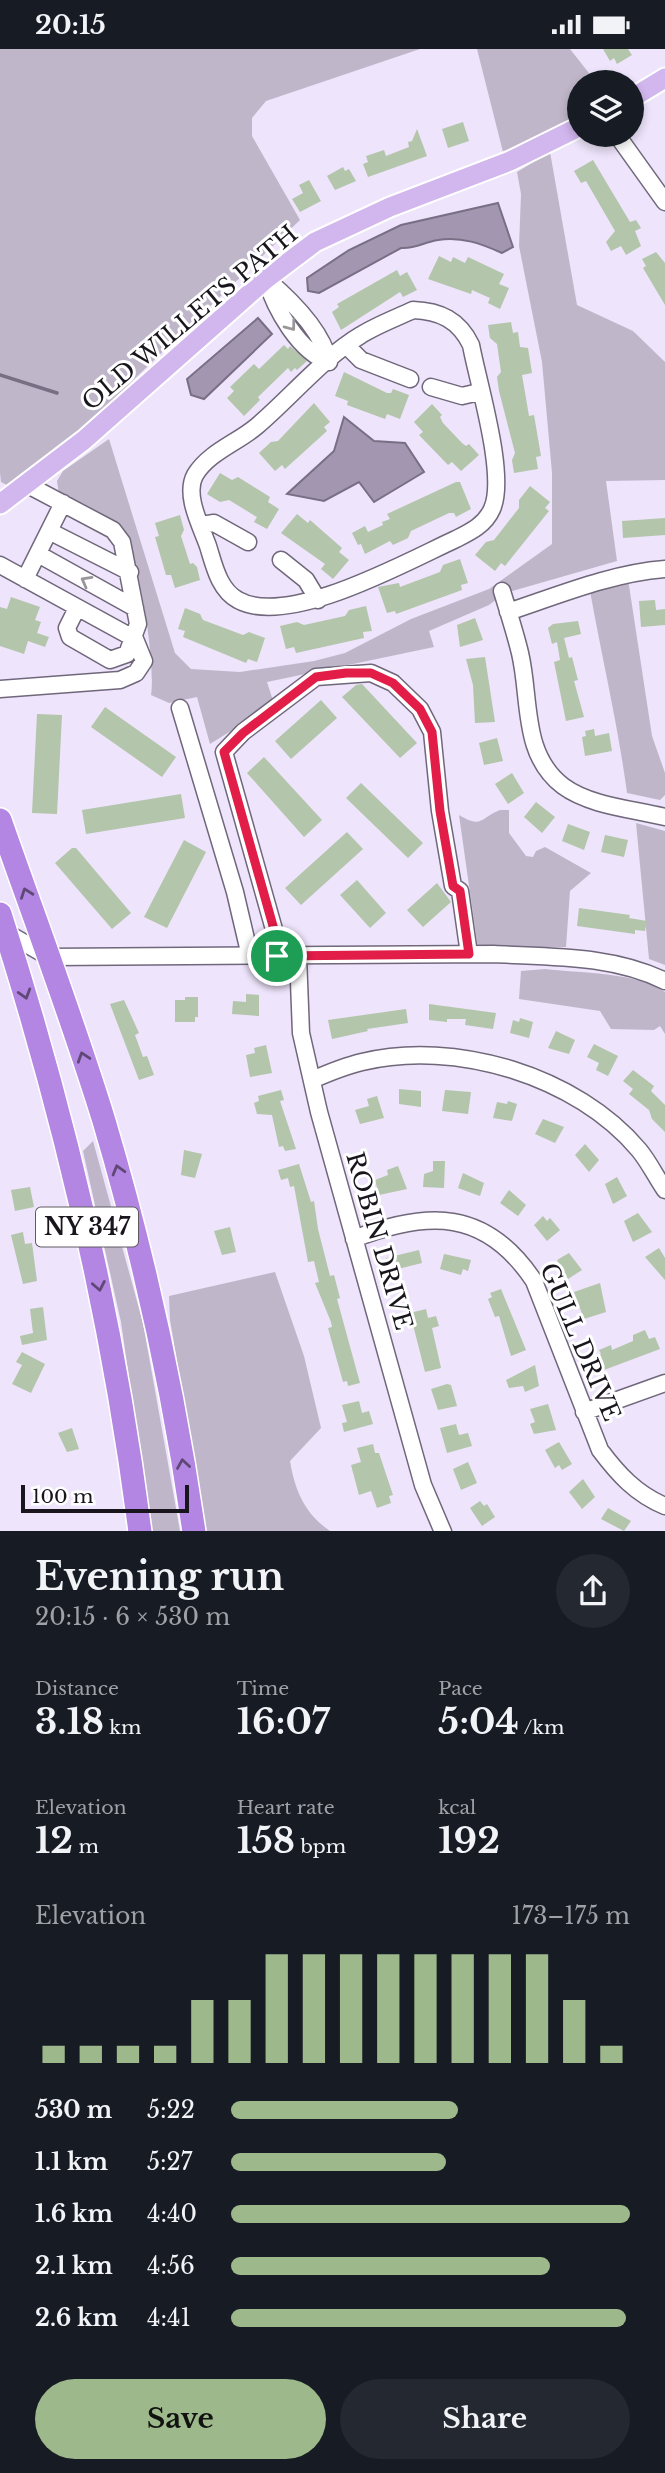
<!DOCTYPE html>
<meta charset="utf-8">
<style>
body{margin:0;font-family:"Libre Baskerville",serif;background:#242831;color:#f1f3f6;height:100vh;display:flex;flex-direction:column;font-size:26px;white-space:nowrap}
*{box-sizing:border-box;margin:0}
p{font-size:23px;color:#9ea1a6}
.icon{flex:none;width:38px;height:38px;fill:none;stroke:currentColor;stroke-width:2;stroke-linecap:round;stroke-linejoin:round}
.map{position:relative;height:1482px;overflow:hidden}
.panel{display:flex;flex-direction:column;background:#171b24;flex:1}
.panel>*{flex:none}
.tools{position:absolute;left:567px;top:21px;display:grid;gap:14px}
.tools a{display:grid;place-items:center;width:77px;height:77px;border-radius:50%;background:#171b24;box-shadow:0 4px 10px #0003;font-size:35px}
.scale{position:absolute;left:21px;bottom:18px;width:168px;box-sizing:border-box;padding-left:7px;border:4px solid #19151d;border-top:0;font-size:19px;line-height:24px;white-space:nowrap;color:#19151d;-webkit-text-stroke:5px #fff;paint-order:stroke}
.pin{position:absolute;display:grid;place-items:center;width:60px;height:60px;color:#fff;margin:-30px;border:4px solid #fff;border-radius:50%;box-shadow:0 2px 7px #0007}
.round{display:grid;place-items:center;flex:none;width:74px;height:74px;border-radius:37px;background:#242831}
.headline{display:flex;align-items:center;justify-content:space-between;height:119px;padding:0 35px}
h1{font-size:38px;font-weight:800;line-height:52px}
.figures{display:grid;grid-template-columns:repeat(3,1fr);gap:10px;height:119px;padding:7px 35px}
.figures div{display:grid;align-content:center}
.figures b{font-size:35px;font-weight:800}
.figures small{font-size:19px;font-weight:400}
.figures p{font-size:19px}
.chart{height:196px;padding:14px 35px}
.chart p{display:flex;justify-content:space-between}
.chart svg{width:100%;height:126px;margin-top:7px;stroke:#9db98b;stroke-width:6}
.primary-button{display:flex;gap:14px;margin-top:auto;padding:14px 35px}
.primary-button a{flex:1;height:80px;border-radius:42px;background:#9db98b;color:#111;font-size:28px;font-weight:800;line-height:80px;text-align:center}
.primary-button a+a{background:#242831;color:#f1f3f6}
ul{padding:0 35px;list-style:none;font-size:23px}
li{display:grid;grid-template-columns:112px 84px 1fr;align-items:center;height:52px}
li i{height:18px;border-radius:9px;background:#9db98b}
.status{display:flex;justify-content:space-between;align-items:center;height:49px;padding:0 35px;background:#171b24;direction:ltr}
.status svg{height:19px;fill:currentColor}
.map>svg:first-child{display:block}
</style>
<div class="status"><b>20:15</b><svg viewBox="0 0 49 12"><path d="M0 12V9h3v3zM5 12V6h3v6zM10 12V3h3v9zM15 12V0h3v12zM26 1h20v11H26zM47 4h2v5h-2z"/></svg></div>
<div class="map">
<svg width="665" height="1483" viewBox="0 0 665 1483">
<rect width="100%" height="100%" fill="#eee4fb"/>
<path fill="#bfb7c9" d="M0 0H420L266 52 252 69V87L300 171 100 363 81 387 11 438 1 433 0 424Z
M477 0H570L596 33H579V67L504 107Z
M550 103 577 256 633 282 665 313V431L606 432 617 512 505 544 489 556 429 582 434 598 267 633 274 655 210 695 197 648 169 654 151 646C156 614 139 498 117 474 114 471 68 450 59 446L57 432 63 422 109 390 175 604 191 620 240 623 314 612 345 604 411 570 489 540 552 495V424L542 313 519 197 521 145 517 123Z
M628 530 652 687 665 724V746L660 751 627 744C618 676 602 609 590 542Z
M500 761H509V784L526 807 533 808 536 802 545 798 591 824 570 842 566 898 478 900 459 766C482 780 480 769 500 761Z
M636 774 665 782V916L649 910Z
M545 920C578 924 638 923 665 943V985L660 977 654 981 611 980 600 962 519 950 521 922Z
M93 1092 143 1274 180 1482H151L121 1273 83 1102Z
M275 1223 304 1307 321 1379 290 1412C295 1442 305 1465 330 1482H206L170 1271 169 1247Z"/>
<path fill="#a296b1" stroke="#796f85" stroke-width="2" d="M498 154 513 198 502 204C482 195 461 187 438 191 424 193 416 200 401 199L319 244 308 242 307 229 349 201 401 176Z
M258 269 272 285 204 350 191 346 187 330Z
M344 368 374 392 405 394 424 423 374 453 359 433 324 452 287 445 334 402Z"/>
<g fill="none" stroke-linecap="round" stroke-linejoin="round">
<path stroke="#796f85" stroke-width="3.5" d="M0 326 57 344"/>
</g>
<path fill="#b3c5ab" d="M603 0H628L632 6 617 15 614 9 610 12Z
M463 73 469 92 448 99 442 80Z
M417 80 427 107 368 128 363 115 368 113 366 107 384 101 386 107 409 98 408 93 412 92Z
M593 111 630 173 636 171 641 179 635 182 641 197 626 206 621 197 611 202 606 193 615 182 586 132 581 134 574 122Z
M343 118 345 122 349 120 356 132 335 141 327 127Z
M309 131 321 152 300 163 292 150 303 144 299 136Z
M656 203 665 214V256L643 219 646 217 642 210Z
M439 207 451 213 453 208 465 214 468 208 504 225 499 235 509 239 500 260 488 254 490 249 472 241 471 245 428 230Z
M397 221 400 227 407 223 417 241 403 248 400 243 341 281 332 263 339 258 337 255Z
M511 273 513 284 518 283 520 298 528 299 532 324 522 326 529 367 534 366 541 407 536 408 538 420 514 424 512 411 515 404 499 342 497 328 501 323 497 295 490 289 488 276Z
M284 296 288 300 290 297 307 312 297 321 295 319 291 323 288 319 258 348 260 351 244 367 227 349 234 342 230 338 254 315 259 320Z
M344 323 387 344H391L393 340 409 346 400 370 387 365 385 370 347 356 348 352 335 347Z
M314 354 330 373 324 378 327 382 285 420 282 416 275 422 259 404 271 393 278 392Z
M432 355 442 366 440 368 443 374 462 394 466 397 469 395 479 406 461 422 452 413 448 416 419 386 423 383 414 373Z
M220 424 232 431 238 428 270 448 268 453 279 460 267 480 254 473 257 468 229 451 220 453 207 445Z
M456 433H460L471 460 456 468 454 464H449L411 482 408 489 393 496 390 492 365 505 361 495 358 496 352 484 365 477 368 483 383 476 382 473 390 470 387 465Z
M530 437 550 453 545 459 549 462 505 517 501 514 495 522 475 506 486 493 494 491 519 459V451Z
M297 465 308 474 310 471 342 499 339 503 349 511 333 530 321 520 325 515 281 484Z
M180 466 184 481 181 487 190 515 193 514 197 518 200 531 175 539 171 526H166L155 488 159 487 155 474Z
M665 469V486L623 489 622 472Z
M460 510 468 534 461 536 462 541 396 565 395 562 387 564 378 538 399 534 400 538 440 523 443 516Z
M11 548 40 558 35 571 41 573 37 584 49 588 45 598 28 592 24 605 0 597V558L7 560Z
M655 551 656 561 665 560V576L641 578 639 552Z
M366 557 372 582 363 583 364 589 296 604 294 598 286 600 280 577 297 573 304 576 345 567 349 561Z
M185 559 200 565 203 571 243 586 249 583 265 589 257 613 248 610 246 614 183 588 185 582 178 580Z
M475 569 483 591 460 598 457 576Z
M578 572 581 585 564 589 569 609 572 608 578 631 574 632 584 668 566 672 554 613 560 611 557 593 552 595 548 579 553 575Z
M485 608 495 673 475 674 473 636 466 610Z
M362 635 417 694 400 709 342 648 356 636Z
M321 651 337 669 291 710 275 692Z
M105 658 176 708 162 728 91 678Z
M37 665 62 666 57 765 32 764Z
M594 680 595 687 609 684 612 702 585 707 582 688 586 687 585 682Z
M497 689 503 712 484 716 479 694Z
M264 708 322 771 304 788 247 724Z
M512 724 524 744 508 755 495 735Z
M361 734 423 794 408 809 346 749Z
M181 745 185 769 86 785 82 761Z
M536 753 555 768 542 784 524 768Z
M568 775 590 783 584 801 562 792Z
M347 783 363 800 301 856 285 839Z
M605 786 628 791 624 808 601 803Z
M184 791 206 803 167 879 144 868Z
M72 799H76L131 864 112 880 55 814Z
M357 831 386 864 370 879 340 846Z
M437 834 451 853 423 878 407 861Z
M579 859 630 866 629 869 647 872 645 882 635 881V885L577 877Z
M246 945 259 946V967L232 965 233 952 246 953Z
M185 948H198V968H195V973H175V951H185Z
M124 951 139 984 135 986 143 1008 147 1007 154 1026 139 1031 110 955Z
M429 955 496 964 493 980 465 976 466 970H447V973L429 971Z
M406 960 408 974 367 980 368 982 332 990 328 971Z
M520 969 533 973 529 989 510 984 513 971 519 973Z
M556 982 575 991 569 1005 548 999Z
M594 995 618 1007 608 1027 596 1021 599 1014 587 1008Z
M266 996 272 1024 250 1028 246 1006 255 1004 254 999Z
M633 1021 654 1037 651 1042 665 1056V1083L652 1070 649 1061 629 1045 633 1040 623 1032Z
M399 1040 421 1042V1058L399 1055Z
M281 1041 284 1051 280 1052 296 1100 285 1102 283 1097 279 1098 272 1066 257 1065 254 1054 259 1052 258 1047Z
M445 1041 471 1043 468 1065 442 1062Z
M377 1047 384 1069 360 1075 355 1061 369 1057 367 1050Z
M508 1052 517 1055 512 1072 493 1069 497 1053 507 1055Z
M543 1070 564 1078 555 1094 535 1085Z
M585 1095 599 1111 589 1123 575 1106Z
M184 1101 202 1105 195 1129 181 1126Z
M433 1112H445L444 1139 423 1138 424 1125 433 1122Z
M299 1115 311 1153 314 1152 318 1180 330 1227 334 1226 340 1249 337 1250 360 1334 348 1337 347 1332 343 1333 328 1279 332 1278 331 1273 315 1234 319 1233 314 1212 308 1213 294 1137 290 1138 288 1129 281 1131 278 1121Z
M398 1117 407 1140 379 1146 375 1131 388 1126 387 1121Z
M463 1124 484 1134 480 1147 458 1139Z
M617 1128 627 1147 613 1155 605 1135Z
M30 1138 34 1158 15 1162 11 1141Z
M509 1141 526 1156 518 1167 500 1154Z
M638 1164 652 1183 633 1193 624 1172Z
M543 1167 547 1172 550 1169 560 1181 547 1192 534 1176Z
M230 1178 236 1203 222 1206 214 1182Z
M23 1183 25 1195 32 1194 37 1232 23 1235 11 1186Z
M659 1199 665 1209V1231L645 1208Z
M419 1201 422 1214 390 1222 386 1209Z
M569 1204 582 1221 568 1230 557 1211Z
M444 1205 471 1211 468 1222 463 1220 461 1226 440 1220Z
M600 1234 606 1263 584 1270 574 1243Z
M501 1240 526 1301 511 1307 499 1267 495 1268 488 1250 492 1248 490 1244Z
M43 1258 47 1291 22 1296 20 1287 33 1284 30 1260Z
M426 1260 428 1269 436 1267 439 1277 432 1279 441 1319 425 1323 410 1264Z
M645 1281 649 1290 655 1288 660 1300 604 1321 598 1307 601 1305 599 1301 611 1296 612 1301 633 1292V1286Z
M22 1303 45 1315 31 1344 12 1335 22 1316 16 1313Z
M535 1316 539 1337 525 1343 523 1337 509 1339 506 1331Z
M447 1335 451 1336 457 1357 438 1361 431 1340Z
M359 1352 362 1364 369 1362 373 1375 344 1383 342 1374 347 1373 342 1356Z
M548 1355 556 1381 534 1385 530 1375 535 1373 530 1360Z
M456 1375 459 1386 468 1384 472 1397 447 1404 440 1379Z
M72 1379 79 1400 67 1403 58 1384Z
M559 1393 572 1415 562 1421 559 1416 555 1419 545 1401Z
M373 1395 375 1404H379L393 1446 389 1447 391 1454 377 1459 371 1442 359 1446 351 1416 361 1413 357 1399Z
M468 1413 477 1434 461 1441 453 1420Z
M583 1430 595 1448 582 1460 569 1443Z
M480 1452 484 1457 487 1455 495 1468 482 1477 470 1459Z
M608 1459 631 1472 624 1482 601 1470Z"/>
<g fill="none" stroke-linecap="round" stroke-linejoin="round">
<defs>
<path id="minor" d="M617 86 665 153
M266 230C275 260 299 303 329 313
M266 230C291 251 322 281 329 313
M413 261C440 262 459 271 471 296 478 334 507 427 492 460 485 476 470 483 456 490 406 513 288 579 238 551 219 541 214 516 208 497 201 477 184 446 195 426 209 403 237 394 257 377 290 349 324 308 361 286 377 276 396 269 413 261Z
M347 297 361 311 410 330
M431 338 462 347 479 343
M26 435 113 481 122 493 138 575 127 605 110 611 70 588 67 579 77 559
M201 476 214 474 248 493
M49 482 130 523
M38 505 135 559
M281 511 306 531 318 551
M0 516 135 590 144 612 136 624 120 631 0 640
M25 530 63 454
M502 542C508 562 515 583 520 604 531 650 521 705 563 737 590 757 633 760 665 768
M508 563C559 546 612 524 665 520
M180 659 235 843 250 907
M0 880 49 908 494 905C551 908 613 906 665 932
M277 907 275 884 224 703 243 683 316 628 371 624 393 634 420 660 432 683 440 762 453 837 460 842 469 905
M298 907 301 984 319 1063 423 1436 443 1483
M312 1031C328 1024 345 1017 362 1013 455 990 577 1027 639 1101 649 1113 656 1128 665 1141
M354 1190C428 1161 486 1160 534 1232L600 1401C618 1425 636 1445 665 1457
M584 1363 665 1334"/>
<path id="major" d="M632 49 665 29
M0 455 84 391 266 230 315 193 390 158 510 112 579 78"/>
<path id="highway" d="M0 771C35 871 73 971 104 1072 144 1207 174 1344 194 1483
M0 865C65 1067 113 1272 140 1483"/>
</defs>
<use href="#minor" stroke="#70677b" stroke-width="19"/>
<use href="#major" stroke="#fff" stroke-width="23"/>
<use href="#highway" stroke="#fff" stroke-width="26"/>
<use href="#minor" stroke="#fff" stroke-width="16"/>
<use href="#major" stroke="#d2b6ee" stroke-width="19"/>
<use href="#highway" stroke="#b486e3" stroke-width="23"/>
</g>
<defs><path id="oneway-chevron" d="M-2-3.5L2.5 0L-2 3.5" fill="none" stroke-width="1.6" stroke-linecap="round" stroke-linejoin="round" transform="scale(1.75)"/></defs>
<g stroke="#989699">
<use href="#oneway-chevron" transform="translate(291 277) rotate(53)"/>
<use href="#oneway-chevron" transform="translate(86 532) rotate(-151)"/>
</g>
<g stroke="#5f4876">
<use href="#oneway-chevron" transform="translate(26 844) rotate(-110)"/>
<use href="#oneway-chevron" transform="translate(25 945) rotate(73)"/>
<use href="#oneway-chevron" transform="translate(83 1008) rotate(-108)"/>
<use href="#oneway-chevron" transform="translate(118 1121) rotate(-106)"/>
<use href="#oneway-chevron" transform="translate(99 1237) rotate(79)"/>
<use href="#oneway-chevron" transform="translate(183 1415) rotate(-99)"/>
</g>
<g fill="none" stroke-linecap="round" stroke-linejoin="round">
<defs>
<path id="route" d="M346 624H371L393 634 420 660 432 683 440 762 453 837 460 842 469 905 277 907 275 884 224 703 243 684 316 628Z"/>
</defs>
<use href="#route" stroke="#fff" stroke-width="14"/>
<use href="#route" stroke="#e11d48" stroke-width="9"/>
</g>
<g text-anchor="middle" stroke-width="6" stroke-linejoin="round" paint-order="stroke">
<rect fill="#fff" stroke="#5e5b61" stroke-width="2" x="36" y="1158.5" width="102" height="39" rx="5"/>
<g font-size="23" font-weight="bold" fill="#19151d">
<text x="87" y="1186">NY 347</text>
</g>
<g font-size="24" fill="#19151d" stroke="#fff">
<text transform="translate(190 269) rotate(-40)" y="8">OLD WILLETS PATH</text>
<text transform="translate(379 1192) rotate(74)" y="8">ROBIN DRIVE</text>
<text transform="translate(580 1293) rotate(67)" y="8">GULL DRIVE</text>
</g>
</g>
</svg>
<div class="tools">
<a><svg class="icon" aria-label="layers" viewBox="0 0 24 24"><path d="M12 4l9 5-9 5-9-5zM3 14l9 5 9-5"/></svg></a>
</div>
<div class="scale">100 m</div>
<div class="pin" style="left:277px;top:907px;background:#1e9e55"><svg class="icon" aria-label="arrive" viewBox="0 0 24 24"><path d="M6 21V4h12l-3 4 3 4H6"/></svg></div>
</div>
<section class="panel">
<div class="headline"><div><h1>Evening run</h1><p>20:15 · 6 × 530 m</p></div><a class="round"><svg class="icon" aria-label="share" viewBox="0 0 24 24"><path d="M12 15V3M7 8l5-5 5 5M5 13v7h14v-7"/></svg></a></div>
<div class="figures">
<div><p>Distance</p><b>3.18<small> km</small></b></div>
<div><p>Time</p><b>16:07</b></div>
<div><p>Pace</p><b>5:04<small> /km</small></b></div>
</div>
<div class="figures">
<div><p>Elevation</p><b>12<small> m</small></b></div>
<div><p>Heart rate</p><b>158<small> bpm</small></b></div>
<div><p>kcal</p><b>192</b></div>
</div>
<div class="chart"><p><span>Elevation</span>173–175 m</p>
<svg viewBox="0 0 160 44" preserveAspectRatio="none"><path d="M5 44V38M15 44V38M25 44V38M35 44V38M45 44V22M55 44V22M65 44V6M75 44V6M85 44V6M95 44V6M105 44V6M115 44V6M125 44V6M135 44V6M145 44V22M155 44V38"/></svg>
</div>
<ul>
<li><b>530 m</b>5:22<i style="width:57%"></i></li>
<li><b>1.1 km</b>5:27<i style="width:54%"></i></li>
<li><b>1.6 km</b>4:40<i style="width:100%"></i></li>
<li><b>2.1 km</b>4:56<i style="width:80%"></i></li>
<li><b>2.6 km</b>4:41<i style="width:99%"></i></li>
</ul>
<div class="primary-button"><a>Save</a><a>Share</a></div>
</section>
